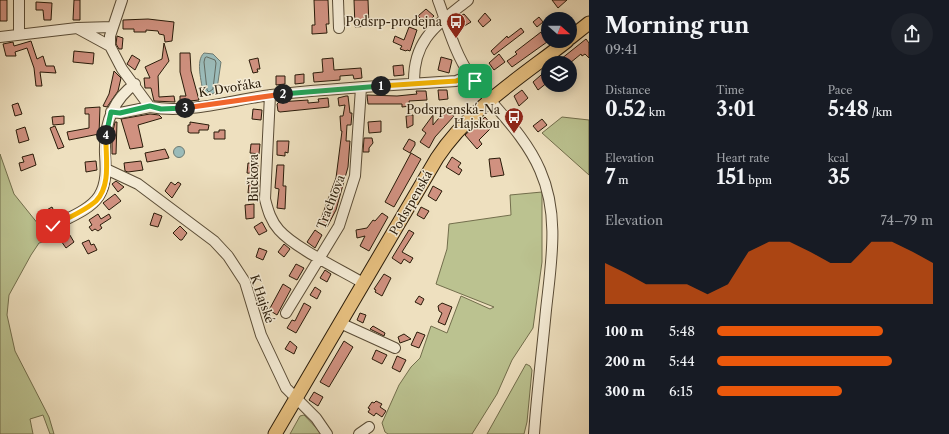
<!DOCTYPE html>
<meta charset="utf-8">
<style>
body{margin:0;font-family:"Libre Caslon Text",serif;background:#20242c;color:#f1f3f6;height:100vh;display:flex;flex-direction:column;font-size:15px;white-space:nowrap}
*{box-sizing:border-box;margin:0}
p{font-size:13px;color:#9ea1a6}
.icon{flex:none;width:22px;height:22px;fill:none;stroke:currentColor;stroke-width:2;stroke-linecap:round;stroke-linejoin:round}
.map{position:relative;flex:1;overflow:hidden}
.details{display:flex;flex-direction:column;background:#171b24;width:360px}
.details>*{flex:none}
.needle{width:26px;rotate:111deg}
.controls{position:absolute;left:541px;top:12px;display:grid;gap:8px}
.controls a{display:grid;place-items:center;width:36px;height:36px;border-radius:50%;background:#171b24;box-shadow:0 2px 10px #0003;font-size:20px}
.pin{position:absolute;display:grid;place-items:center;width:34px;height:34px;color:#fff;margin:-17px;border-radius:8px;box-shadow:0 2px 6px #0006}
.km{position:absolute;width:20px;height:20px;margin:-10px;border-radius:50%;background:#222;color:#fff;font-size:11px;line-height:20px;text-align:center}
.round{display:grid;place-items:center;flex:none;width:42px;height:42px;border-radius:21px;background:#20242c}
.headline{display:flex;align-items:center;justify-content:space-between;height:68px;padding:0 16px}
h1{font-size:22px;font-weight:800;line-height:30px}
.stats{display:grid;grid-template-columns:repeat(3,1fr);gap:6px;height:68px;padding:4px 16px}
.stats div{display:grid;align-content:center}
.stats b{font-size:20px;font-weight:800}
.stats small{font-size:11px;font-weight:400}
.stats p{font-size:11px}
.chart{height:112px;padding:8px 16px}
.chart p{display:flex;justify-content:space-between}
.chart svg{width:100%;height:72px;margin-top:4px;fill:#ea580c;opacity:.7}
ul{padding:0 16px;list-style:none;font-size:13px}
li{display:grid;grid-template-columns:64px 48px 1fr;align-items:center;height:30px}
li i{height:10px;border-radius:5px;background:#ea580c}
main{display:flex;flex:1;min-height:0}
.map>svg:first-child{display:block}
</style>
<main>
<div class="map">
<svg width="589" height="434" viewBox="0 0 589 434">
<rect width="100%" height="100%" fill="#eee0bf"/>
<filter id="stains"><feTurbulence type="fractalNoise" baseFrequency=".005" numOctaves="4"/><feColorMatrix values="0 0 0 0 .2 0 0 0 0 .09 0 0 0 0 .02 0 0 0 .5 -.17"/></filter>
<radialGradient id="worn" r=".72"><stop offset=".6" stop-color="#630" stop-opacity="0"/><stop offset="1" stop-color="#630" stop-opacity=".3"/></radialGradient>
<path fill="#bbc290" stroke="#726e4c" d="M562 117 589 120V175L542 133Z
M0 154 14 194 51 240 39 243 31 255 9 295 7 315 15 351 49 417 54 434H50L43 415 30 419 33 434H0Z
M542 192V262L533 328 512 360 497 394 472 434H388L385 432 382 423 399 385 411 367 420 358 431 326 447 333 461 296 490 309 494 307 436 284 447 249 449 224 511 215 510 195Z
M526 364 530 366 532 370 527 422 524 434H487Z
M304 415 322 434H290L300 416Z"/>
<path fill="#9bbbb9" stroke="#6d7b73" d="M204 53 213 54 221 62 217 89 216 92 208 96 203 93C202 82 195 61 204 53Z
M173.5 152a5.5 5.5 0 1 1 11 0a5.5 5.5 0 1 1-11 0Z"/>
<g fill="none" stroke-linecap="round" stroke-linejoin="round">
<path stroke="#626b61" stroke-width="1" d="M207 57 215 60 216 63 213 89 209 92 207 90 204 62 205 58Z"/>
</g>
<path fill="#d09180" stroke="#291b09" d="M0 0H7V21H0Z
M74 0H80V20H73Z
M314 0H328L329 24H326L327 33 312 34V25H315Z
M354 0H368L369 26 355 27Z
M552 0H567L558 8Z
M36 2 52 3 51 20H44L43 10H36Z
M426 9 434 16 426 24 418 16Z
M485 13 491 20 483 27 478 21Z
M464 14 471 22 461 28 455 19Z
M539 17 543 22 537 27 533 22Z
M148 19 174 22 172 41 165 42 164 35 159 34 158 31 146 30V32H134V29H123V20Z
M409 27 417 30 410 51 407 50 406 51 400 49 402 46 393 42 395 36 404 40Z
M521 28 524 32 494 55 491 51 507 36 508 38Z
M541 32 547 42 512 67 507 61 517 54 515 52Z
M117 36 123 38 122 49H119L116 44Z
M586 39 589 43V58L585 54 582 56 581 54 570 63H556Z
M31 41 37 59 43 56 46 66H54L56 73 40 72 42 86H36L34 68 27 48 15 52 16 56H6L3 44 13 42 14 46Z
M164 43 169 61 158 76 159 97 174 96 175 102 154 101 151 88H145L144 78H150L145 67 162 59Z
M74 51 94 53 93 64 73 62Z
M180 53H190L191 71 199 100 180 102V96H186L180 72Z
M499 54 505 62 494 70 489 63Z
M132 55 140 60 135 70 127 64Z
M441 57 452 60 449 73 438 70Z
M258 58 260 69H257L258 72 253 73 249 60Z
M333 58 334 70 361 68 362 78 354 79 353 75 340 76V80L314 82 313 73 323 72 322 59Z
M403 65 404 75 394 76 393 66Z
M548 69V82L538 90 533 82Z
M114 71 121 78 118 91 107 107 103 106 109 94Z
M304 74V83L295 84V75Z
M276 76H285V84L276 85Z
M438 90H447L448 99 439 100Z
M522 90 528 98 519 106 514 96Z
M416 91H426L427 100 409 101 410 106 402 107V104H368L367 95 397 96 417 94Z
M346 96H348L350 113H352L351 125H347L346 141H350L348 167 336 210 327 227 319 224 336 178 342 131H341L340 116H343L345 105 339 106 338 98Z
M328 98 329 107 280 112 278 111 277 104 279 102 308 100V103L319 102 318 99Z
M18 103 22 114 15 116 12 105Z
M100 107 99 134 69 140 67 132 89 128V114H85V108Z
M253 109 262 110 261 120 252 119Z
M444 112 447 114 448 112 454 116 435 137 429 148 420 142 426 133 422 130 433 115V125Z
M150 114 159 115 162 118 138 125 143 147 130 149 121 119Z
M413 115V125L407 128 406 116Z
M64 116V124L53 125 52 117Z
M485 117 493 126 479 140 482 144 477 149 465 135Z
M542 119 547 125 538 132 533 126Z
M381 121V132L369 133 368 122Z
M115 122H117L116 154H112V135Z
M190 122 209 125 208 130H199V133H190L188 132V125H190Z
M55 126 64 147 58 149 50 128Z
M25 127 29 140 19 143 16 130Z
M219 130H225V139H214V132H219Z
M364 138H372L373 143 369 148V152H363Z
M409 139 415 142V145L410 153 403 149Z
M277 141H289L288 153 285 152V156L277 155Z
M251 144H260L259 154 250 153Z
M165 149 169 158 147 162 145 153Z
M411 153 421 159 394 207 385 202Z
M33 154 36 165 21 171 19 163 24 162 22 157Z
M452 157 461 163 458 167 462 170 459 175 446 167Z
M500 158 504 175 491 177 489 159Z
M96 161 97 170 86 172 85 162Z
M141 161 143 170 128 172 125 171 124 163Z
M248 163 258 164 257 174 247 173Z
M277 165H284L283 186H286L285 209 277 208 279 189 275 188Z
M116 181 124 187 118 192 112 184Z
M171 182 175 185 178 182 181 184 172 198 165 191Z
M249 183 258 184V193H248Z
M433 186 442 191 436 201 428 196Z
M115 194 121 201 109 210 103 203Z
M254 204V218L246 219 245 205Z
M52 207 57 217 48 222 43 212Z
M421 207 429 211 424 219 417 215Z
M154 213 162 216 158 227 150 225Z
M382 213 388 217 369 251 360 246 365 236 357 238 356 230 367 228 373 220 375 221Z
M98 214 101 219 109 214 111 218 100 225 102 228 98 231 95 229 92 231 89 227 92 225 89 220Z
M262 222 267 231 259 235 254 227Z
M180 226 187 233 182 240H180L173 233Z
M315 230 322 235 315 248 307 242Z
M409 230 414 233 402 252 413 258 410 263 404 259 401 264 392 258Z
M68 232 74 242 66 248 59 238Z
M89 240 91 245 94 244 97 250 88 254 82 243Z
M284 244 290 249 284 257 278 252Z
M259 248 267 251 263 260 256 257Z
M296 264 304 268 297 280 289 276Z
M325 270 331 274 327 282 320 278Z
M384 274 391 278 382 296 375 292 376 290 374 289Z
M283 284 291 289 277 315 269 310Z
M315 287 321 291 317 299 310 295Z
M419 296 424 299 421 305 415 302Z
M304 303 311 307 296 333 287 328 292 320 295 321Z
M442 303 452 307 445 325 438 322 442 313 439 311 438 306Z
M360 313 366 315 363 323 357 320Z
M373 326 385 333 384 336 370 329Z
M417 332 425 335 419 348 411 345Z
M404 334 411 339 400 343 398 337Z
M290 341 297 347 294 354 285 349Z
M344 341 353 347 329 387 320 382Z
M376 350 387 355 382 364 372 359Z
M397 356 406 360 400 372 392 368Z
M314 392 323 397 318 406 309 400Z
M376 401 382 404 380 407 386 411 382 417 376 413 374 416 368 412 370 409 368 408 372 402 374 403Z"/>
<g fill="none" stroke-linecap="round" stroke-linejoin="round">
<defs>
<path id="minor" d="M19 0V34
M122 0 110 36V46L122 69 150 107C189 114 231 100 271 95 332 88 395 85 456 81L470 75
M338 0 339 28
M438 0C447 24 455 54 470 75 493 107 524 133 540 170 560 215 551 263 546 310 542 352 537 393 534 434
M77 28 110 46
M0 37 77 28 113 27
M414 83C413 39 437 25 468 0
M270 95 265 199C268 211 271 221 279 230 295 248 341 270 363 283
M111 112 120 113 150 107
M106 169 138 184 214 241 228 256 245 282 261 335 286 388 316 418 327 434
M53 226C68 218 90 210 99 196 107 183 106 168 105 154 104 126 111 101 135 84
M286 313 339 226 355 176 361 88
M340 323 395 348
M359 434 369 427"/>
<path id="major" d="M570 38 589 23
M275 434 437 158C469 109 521 77 567 41"/>
</defs>
<use href="#minor" stroke="#5a4c36" stroke-width="12"/>
<use href="#major" stroke="#291b09" stroke-width="15"/>
<use href="#minor" stroke="#f4ebd5" stroke-width="10"/>
<use href="#major" stroke="#e7c080" stroke-width="13"/>
</g>
<g fill="none" stroke-linecap="round" stroke-linejoin="round">
<defs>
<path id="split-1" d="M381 86 456 81 470 75 475 81"/>
<path id="split-2" d="M283 94 381 86"/>
<path id="split-3" d="M185 108 283 94"/>
<path id="split-4" d="M106 135 111 112 120 113 150 106 161 109 185 108"/>
<path id="split-5" d="M53 226C67 218 85 211 96 201 112 185 105 155 106 135"/>
</defs>
<use href="#split-1" stroke="#fff" stroke-width="8"/>
<use href="#split-2" stroke="#fff" stroke-width="8"/>
<use href="#split-3" stroke="#fff" stroke-width="8"/>
<use href="#split-4" stroke="#fff" stroke-width="8"/>
<use href="#split-5" stroke="#fff" stroke-width="8"/>
<use href="#split-1" stroke="#f5b400" stroke-width="5"/>
<use href="#split-2" stroke="#22a559" stroke-width="5"/>
<use href="#split-3" stroke="#f0652b" stroke-width="5"/>
<use href="#split-4" stroke="#22a559" stroke-width="5"/>
<use href="#split-5" stroke="#f5b400" stroke-width="5"/>
</g>
<defs>
<symbol id="bus-pin" viewBox="-11 -11 22 30"><path d="M0 17L-7.5 6A9.5 9.5 0 1 1 7.5 6Z" fill="#8f2418" stroke="#f4ebd5"/><path d="M-5-6H5V4H4V6H2V4H-2V6H-4V4H-5ZM-3.5-4V0h7V-4ZM-3.5 1.2v1.5H-2V1.2ZM2 1.2v1.5H3.5V1.2Z" fill="#fff"/></symbol>
</defs>
<g fill-rule="evenodd">
<use href="#bus-pin" x="445" y="11" width="22" height="30"/>
<use href="#bus-pin" x="503" y="106" width="22" height="30"/>
</g>
<g text-anchor="middle" stroke-width="3" stroke-linejoin="round" paint-order="stroke">
<g font-size="12" fill="#291b09" stroke="#f4ebd5" text-anchor="end">
<text x="442" y="26">Podsrp-prodejna</text>
<text x="500" y="114">Podsrpenská-Na<tspan x="500" dy="14">Hajskou</tspan></text>
</g>
<g font-size="12" fill="#291b09" stroke="#f4ebd5">
<text transform="translate(230 88) rotate(-9)" y="4">K. Dvořáka</text>
<text transform="translate(254 178) rotate(-90)" y="4">Bučkova</text>
<text transform="translate(331 202) rotate(-69)" y="4">Trachtova</text>
<text transform="translate(411 203) rotate(-60)" y="4">Podsrpenská</text>
<text transform="translate(262 299) rotate(71)" y="4">K Hajské</text>
</g>
</g>
<rect width="100%" height="100%" filter="url(#stains)"/>
<rect width="100%" height="100%" fill="url(#worn)"/>
</svg>
<div class="controls">
<a><svg class="needle" viewBox="-14 -14 28 28"><path d="M0-13l5 13h-10z" fill="#e53935"/><path d="M0 13l5-13h-10z" fill="#9ea1a6"/></svg></a>
<a><svg class="icon" aria-label="layers" viewBox="0 0 24 24"><path d="M12 4l9 5-9 5-9-5zM3 14l9 5 9-5"/></svg></a>
</div>
<div class="pin" style="left:475px;top:81px;background:#1e9e55"><svg class="icon" aria-label="arrive" viewBox="0 0 24 24"><path d="M6 21V4h12l-3 4 3 4H6"/></svg></div>
<div class="pin" style="left:53px;top:226px;background:#d93025"><svg class="icon" aria-label="check" viewBox="0 0 24 24"><path d="M5 12l5 5 9-10"/></svg></div>
<b class="km" style="left:381px;top:86px">1</b>
<b class="km" style="left:283px;top:94px">2</b>
<b class="km" style="left:185px;top:108px">3</b>
<b class="km" style="left:106px;top:135px">4</b>
</div>
<section class="details">
<div class="headline"><div><h1>Morning run</h1><p>09:41</p></div><a class="round"><svg class="icon" aria-label="share" viewBox="0 0 24 24"><path d="M12 15V3M7 8l5-5 5 5M5 13v7h14v-7"/></svg></a></div>
<div class="stats">
<div><p>Distance</p><b>0.52<small> km</small></b></div>
<div><p>Time</p><b>3:01</b></div>
<div><p>Pace</p><b>5:48<small> /km</small></b></div>
</div>
<div class="stats">
<div><p>Elevation</p><b>7<small> m</small></b></div>
<div><p>Heart rate</p><b>151<small> bpm</small></b></div>
<div><p>kcal</p><b>35</b></div>
</div>
<div class="chart"><p><span>Elevation</span>74–79 m</p>
<svg viewBox="0 0 160 44" preserveAspectRatio="none"><path d="M0 44V19L10 25L20 32L30 32L40 32L50 38L60 32L70 12L80 6L90 6L100 12L110 19L120 19L130 6L140 6L150 12L160 19V44z"/></svg>
</div>
<ul>
<li><b>100 m</b>5:48<i style="width:77%"></i></li>
<li><b>200 m</b>5:44<i style="width:81%"></i></li>
<li><b>300 m</b>6:15<i style="width:58%"></i></li>
</ul>
</section>
</main>
